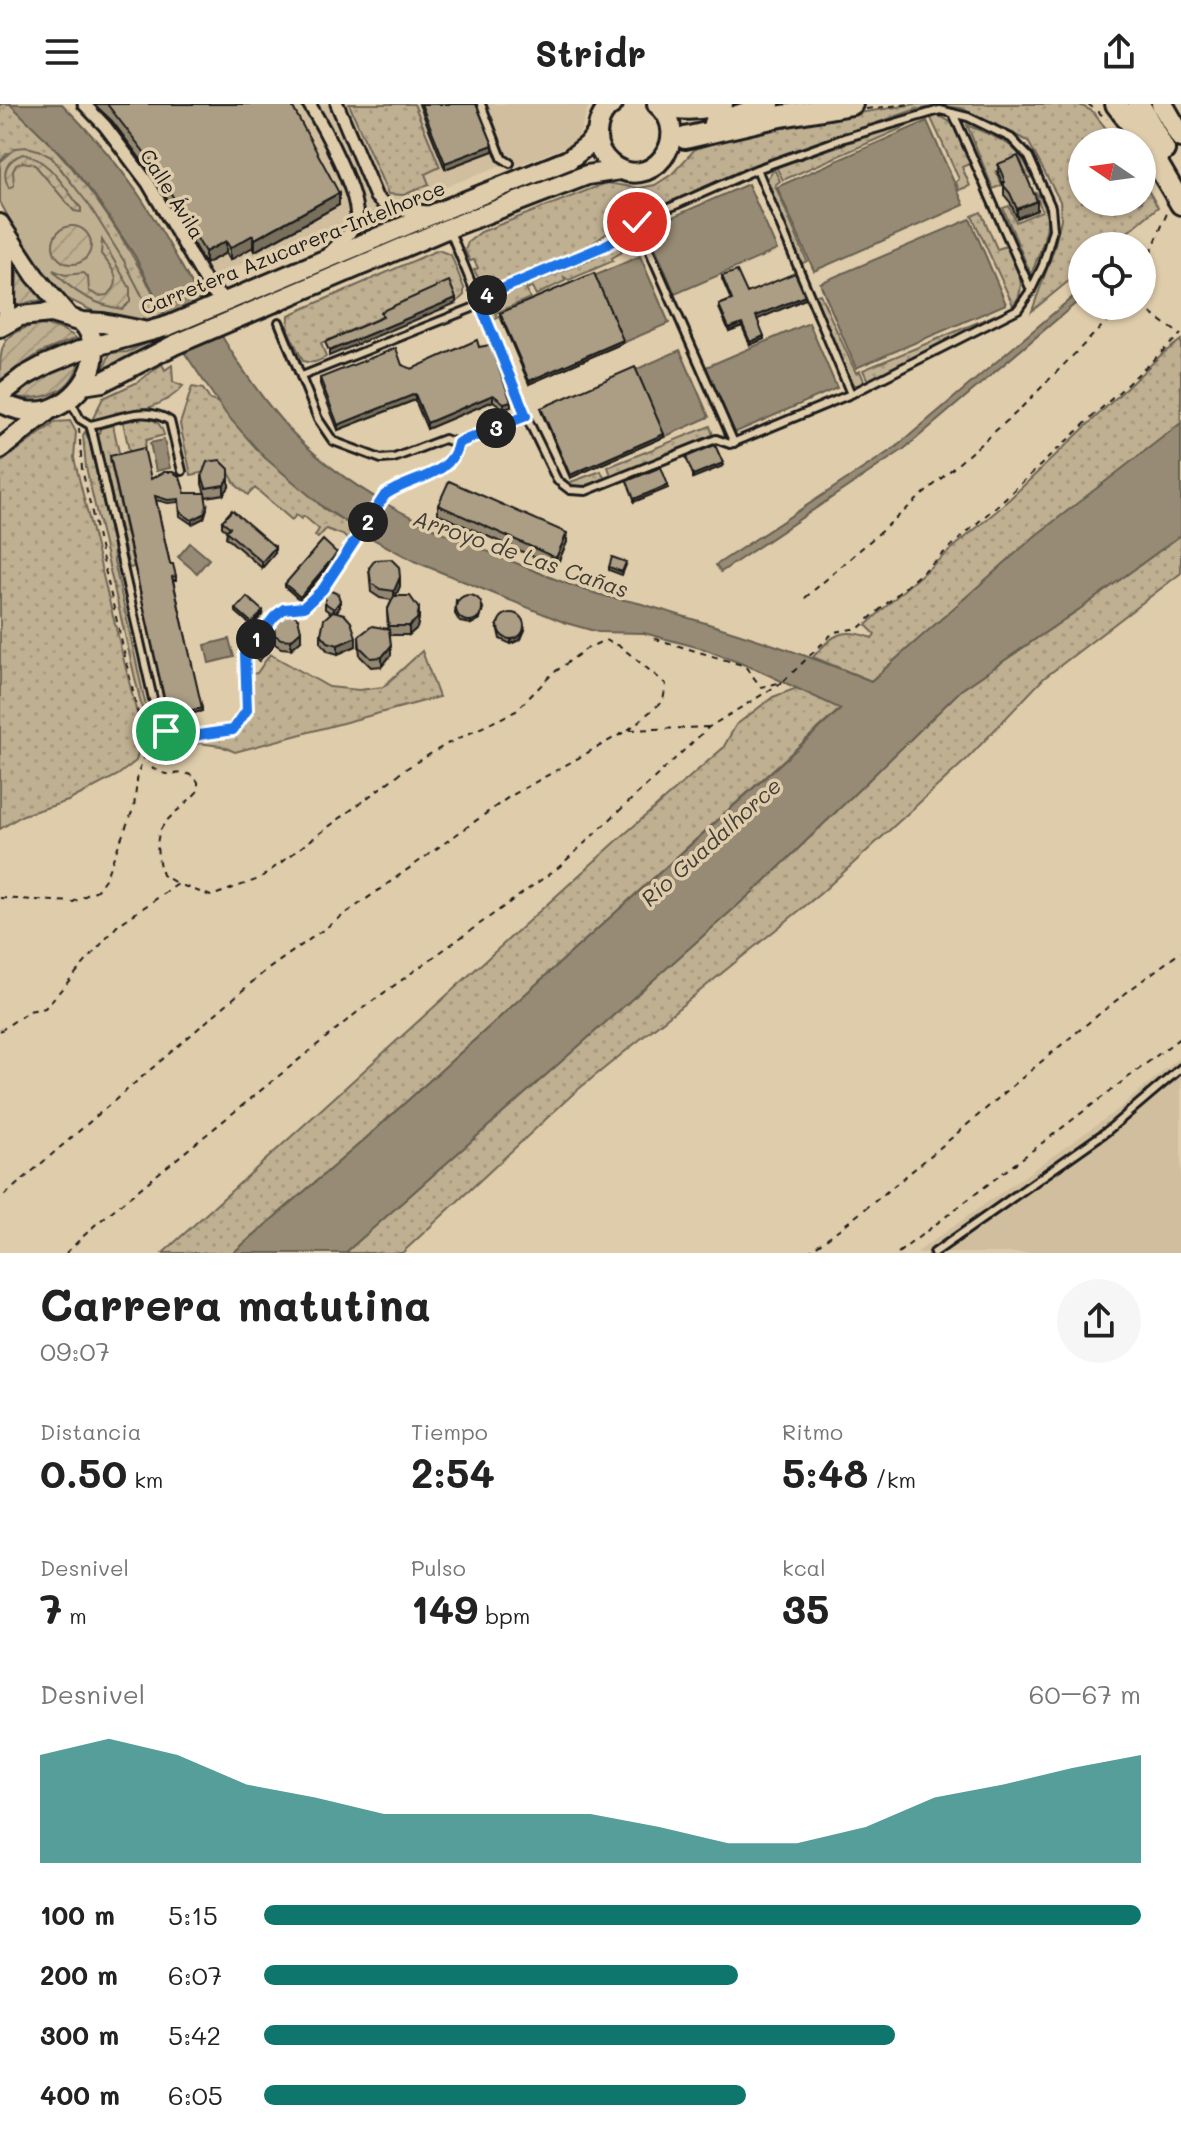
<!DOCTYPE html>
<html lang="es">
<meta charset="utf-8">
<style>
body{margin:0;font-family:Mali,sans-serif;background:#f6f6f6;color:#222;height:100vh;display:flex;flex-direction:column;font-size:30px;white-space:nowrap}
*{box-sizing:border-box;margin:0}
p{font-size:26px;color:#767676}
.icon{flex:none;width:44px;height:44px;fill:none;stroke:currentColor;stroke-width:2;stroke-linecap:round;stroke-linejoin:round}
.map{position:relative;height:1149px;overflow:hidden}
.details{display:flex;flex-direction:column;background:#fff;flex:1}
.details>*{flex:none}
.needle{width:52px;rotate:283deg}
.fabs{position:absolute;left:1068px;top:24px;display:grid;gap:16px}
.fabs a{display:grid;place-items:center;width:88px;height:88px;border-radius:50%;background:#fff;box-shadow:0 2px 6px #0004;font-size:40px}
.pin{position:absolute;display:grid;place-items:center;width:68px;height:68px;color:#fff;margin:-34px;border:4px solid #fff;border-radius:50%;box-shadow:0 2px 8px #0007}
.km{position:absolute;width:40px;height:40px;margin:-20px;border-radius:50%;background:#222;color:#fff;font-size:22px;line-height:40px;text-align:center}
.round{display:grid;place-items:center;flex:none;width:84px;height:84px;border-radius:42px;background:#f6f6f6}
.overview{display:flex;align-items:center;justify-content:space-between;height:136px;padding:0 40px}
h1{font-size:44px;font-weight:800;line-height:60px}
.metrics{display:grid;grid-template-columns:repeat(3,1fr);gap:12px;height:136px;padding:8px 40px}
.metrics div{display:grid;align-content:center}
.metrics b{font-size:40px;font-weight:800}
.metrics small{font-size:22px;font-weight:400}
.metrics p{font-size:22px}
.chart{height:224px;padding:16px 40px}
.chart p{display:flex;justify-content:space-between}
.chart svg{width:100%;height:144px;margin-top:8px;fill:#0f766e;opacity:.7}
ul{padding:0 40px;list-style:none;font-size:26px}
li{display:grid;grid-template-columns:128px 96px 1fr;align-items:center;height:60px}
li i{height:20px;border-radius:10px;background:#0f766e}
header{display:flex;justify-content:space-between;align-items:center;height:104px;padding:0 40px;background:#fff;font-size:36px;font-weight:800}
.map>svg:first-child{display:block}
</style>
<header><svg class="icon" aria-label="menu" viewBox="0 0 24 24"><path d="M4 6h16M4 12h16M4 18h16"/></svg>Stridr<svg class="icon" aria-label="share" viewBox="0 0 24 24"><path d="M12 15V3M7 8l5-5 5 5M5 13v7h14v-7"/></svg></header>
<div class="map">
<svg width="1181" height="1149" viewBox="0 0 1181 1149">
<defs>
<pattern id="grass-dots" width="8" height="8" patternUnits="userSpaceOnUse" patternTransform="scale(2)"><rect width="8" height="8" fill="#c0b092"/><path d="M2 2h.1M6 6h.1" fill="none" stroke="#a4977d" stroke-width="1.8" stroke-linecap="round"/></pattern>
<pattern id="garden-furrows" width="10" height="10" patternUnits="userSpaceOnUse" patternTransform="scale(2)"><rect width="10" height="10" fill="#c0b092"/><path d="M-1 1l2-2M0 10L10 0M9 11l2-2" fill="none" stroke="#a4977d"/></pattern>
</defs>
<rect width="100%" height="100%" fill="#dfccaa"/>
<filter id="ink" filterUnits="userSpaceOnUse"><feTurbulence type="fractalNoise" baseFrequency=".0125" numOctaves="2"/><feDisplacementMap in="SourceGraphic" scale="16" xChannelSelector="R" yChannelSelector="G"/><feConvolveMatrix kernelMatrix="1 2 1 2 8 2 1 2 1" color-interpolation-filters="sRGB"/></filter>
<g filter="url(#ink)">
<path fill="#d0be9f" d="M93 0H589L578 35 565 43 508 65 503 61 210 172 172 101 149 67Z
M1181 952V1149H916L1116 1007Z"/>
<path fill="url(#grass-dots)" stroke="#6e6657" stroke-width="2" d="M0 0H10C79 61 123 129 164 210L154 215C124 157 93 103 51 53L7 49 0 58Z
M349 0H414L440 63 425 70 429 80 404 91 388 90Z
M916 0H1078L1092 7 1117 38H1082V98H1142V76L1158 103 1111 142H1082V166L1032 207 1054 145 1061 115 1060 97 1028 37 961 4 941 2 914 6 745 64 736 71 626 116 583 146 496 184 487 185 482 181 474 166 478 164 474 156 470 157 465 147 468 138 481 128 606 79 639 84 655 81 672 70 696 44 739 28Z
M931 11C958 12 962 38 971 59L962 63 970 82 959 86 956 78 959 75 930 12 783 76 776 63Z
M967 21C1000 36 1018 37 1032 73L1028 74 1021 57 996 67 1002 81 993 85Z
M774 65 780 77 775 81 807 157 801 160 767 82V75Z
M1035 88C1060 110 1040 146 1031 171L1003 104 1009 102 1016 118 1042 107Z
M981 108 997 145 1007 142C1015 162 1030 183 1013 201L972 112Z
M631 133H636L641 139 628 145 625 141 620 144 622 148 612 154 613 157 569 176 564 173 565 177 536 191 532 183 526 185 530 194 496 209 498 214 493 216 491 209 498 194 595 154Z
M438 146 451 151 464 184V191L456 199 423 195 321 239 326 253C317 258 312 260 303 257L288 226 289 211Z
M820 190 856 269 860 267 865 279 857 282 851 278 814 192Z
M1000 209 868 277 863 266Z
M1181 236V319L871 577 813 553C833 530 842 523 872 534L875 530 866 521 908 482 1000 404 1161 251Z
M162 260 165 266 172 261 173 278 183 282C163 307 121 310 92 316L103 294 138 278Z
M192 283 203 285 210 296 217 298 323 404 355 424 347 435 343 431 326 425 318 434 315 432 319 425 304 412 301 415 296 411 292 416 255 384 248 391 236 381 227 365C209 365 206 369 191 371L180 320Z
M146 313C157 317 161 320 164 331L146 336 144 347 130 351 123 318Z
M70 317 76 328 74 354 142 630 136 657 118 671 68 697 23 711 0 725V359L56 318Z
M113 321 120 353 110 356 134 463 129 464 98 332 101 323Z
M710 322 713 331 590 383 572 382 562 376 565 375 568 379 601 367 604 374 611 371 608 363Z
M85 328 89 335 113 441 114 457 150 621 157 636 170 642 218 631 232 633C256 618 252 596 251 570L257 569 270 550 329 583 359 586 383 583 422 547 439 593 235 648 221 642 198 639 182 649 154 656 86 363 83 331Z
M1181 431V469L1044 574 967 655 821 789 575 988 402 1149H345L765 777 961 586 1084 502Z
M797 584 841 604 364 1036 233 1149H163L619 735 723 644 736 621 773 593Z"/>
<path fill="#c0b092" stroke="#6e6657" stroke-width="2" d="M27 43 38 46 51 53 89 101 124 157 155 217H125L105 213 62 192 38 167 0 98V58L16 44Z"/>
<path fill="url(#garden-furrows)" stroke="#6e6657" stroke-width="2" d="M23 50C50 55 65 85 81 104V108L74 107 34 60 23 58 16 61 13 67 14 81 9 84C1 69 6 56 23 50Z
M53 141a19 19 0 1 1 38 0a19 19 0 1 1-38 0Z
M102 136 130 184V198L122 205C94 201 71 187 53 166L65 171 84 169 88 173 89 187 99 192 107 191C125 179 112 163 101 150Z
M9 138 50 197H33L16 202 17 170Z
M34 221C51 221 63 224 76 234L40 249 0 276C0 244 0 231 34 221Z
M168 230 170 234 103 267 110 249 127 248Z
M79 257C73 289 43 297 14 293L53 267Z"/>
<path fill="#978b75" stroke="#665f51" stroke-width="2" d="M10 0H62C92 30 120 62 143 97 190 170 224 250 281 316 343 388 431 425 516 459 544 471 572 483 601 491 614 495 629 496 642 500 720 523 796 546 871 577L1035 432 1181 319V431L1084 502 961 586 765 777 345 1149H233L364 1036 841 605 758 566 704 545 644 529 598 528 566 519 416 458 371 434 323 403 264 353 226 310 184 248 135 152 95 92 64 53Z
M927 17 964 101 814 167 777 83Z
M748 80 777 146 675 190 647 124Z
M970 115 1006 200 856 264 820 179Z
M640 152 669 219 623 239 594 172Z
M1082 185V194L904 345 721 468 716 461 896 343Z
M809 219 837 284 734 329 706 263Z
M680 246 709 313 664 333 635 266Z
M164 336 170 364 156 367 150 339Z
M190 439 209 455 197 469 178 453Z
M229 535 234 553 209 559 205 541Z"/>
<g fill="none" stroke-linecap="round" stroke-linejoin="round">
<defs>
<path id="lane" d="M481 0 502 54 510 59
M953 9 1031 186
M757 65 851 290
M637 118 734 339
M449 125 526 312 557 376 570 386 586 387 716 335 730 340 851 290 1018 205 1031 186 1043 161 1053 125 1051 103 1029 53 1011 34 968 13 940 6 844 34 757 65 637 118 624 131 604 142 478 195
M279 218 318 315 333 337 381 355 394 354 444 335 458 339
M302 272 480 201
M71 298 80 315 90 321 93 331 158 617 166 627 185 633 233 626 247 606 245 550 275 512 284 505 304 503 323 485 385 391C410 373 452 374 458 339L526 312
M90 321C118 316 144 300 170 317L182 367
M934 1149 1107 1027 1181 964"/>
<path id="street" d="M84 0 105 22 148 79 212 188 230 196
M309 0C323 22 361 92 356 116 353 129 337 141 328 150
M337 0 376 93 389 105 429 108"/>
<path id="secondary" d="M0 119 35 172 69 212
M2 127 6 152V219"/>
<path id="primary" d="M613 0C602 7 597 20 597 33 597 43 603 53 611 60 650 91 695 32 657 0
M662 3C684 7 701 7 723 0
M713 19 770 0
M0 223 20 212 51 209 82 218 103 219 143 227
M83 281 102 278 174 241 444 126 587 71 620 66
M0 291 23 273 47 260 81 246 168 222 438 108 568 56 588 41 597 29
M0 298C14 306 32 310 48 306 84 295 110 249 82 218
M0 345 49 306"/>
<path id="highway" d="M1116 0 1144 37 1181 100
M1139 0 1164 46
M1162 0 1181 33
M685 34 776 13 852 0"/>
</defs>
<use href="#lane" stroke="#1c1c1c" stroke-width="12"/>
<use href="#street" stroke="#1c1c1c" stroke-width="17"/>
<use href="#secondary" stroke="#1c1c1c" stroke-width="22"/>
<use href="#primary" stroke="#1c1c1c" stroke-width="24"/>
<use href="#highway" stroke="#1c1c1c" stroke-width="26"/>
<path stroke="#1c1c1c" stroke-width="2" stroke-dasharray="6 6" stroke-linecap="butt" d="M1088 0 1107 15
M866 5 910 0
M1142 171 1167 109
M1141 202 1178 229
M79 324 82 365 149 657 153 665C157 666 162 669 166 670 180 671 188 664 198 678V687C167 720 148 718 162 771L178 780
M805 494 1017 308 1122 202
M784 577 834 528 859 524 1000 399 1181 230
M630 626 708 623
M0 794 73 798 97 786 105 775 134 703 138 668 146 649
M0 927 29 907 45 904 118 821 178 780 211 792 259 775 407 664 447 640 516 607 552 570 586 545 605 536 620 542 666 580 663 597 628 626 509 693 264 868 0 1095
M66 1149 95 1121 360 906 559 763 709 623 783 578 761 583 745 562 653 534
M807 1149C937 1055 1050 941 1181 848
M898 1149 1181 933"/>
<use href="#lane" stroke="#dfccaa" stroke-width="6"/>
<use href="#street" stroke="#dfccaa" stroke-width="11"/>
<use href="#secondary" stroke="#dfccaa" stroke-width="16"/>
<use href="#primary" stroke="#dfccaa" stroke-width="18"/>
<use href="#highway" stroke="#dfccaa" stroke-width="20"/>
</g>
<path fill="#948872" stroke="#1c1c1c" stroke-width="2" d="M94 0H291L339 101 255 147 253 143 230 156 226 149 205 160 155 74 112 17Z
M419 0H476L493 47 445 65Z
M998 60 1037 106 1017 114 1010 98 1004 91V83L998 69Z
M722 172 747 189 805 195 757 215 764 235 750 241 742 222 729 227 719 204V201L731 196 722 175Z
M500 209 623 239 529 280 500 212Z
M479 243 511 303 504 305 493 297 427 325 415 296 338 326 320 280V274L402 261 412 265Z
M541 304 664 333 570 374 541 307Z
M110 352 151 375 185 389 207 405 204 414 192 420 180 412 179 398 168 399 156 396 170 460 176 472V476H173L202 607 168 615Z
M202 371 229 383 224 390 206 393 202 380Z
M438 401 567 438 556 463 438 410Z
M222 417 275 449 262 464 226 433 227 427 222 423Z
M337 452 300 496 285 483V480Z
M626 461 622 471 609 466V463Z
M369 464 400 482 396 492 419 514 417 524 409 531H390L391 551 382 562 371 563 360 552 359 541V532L388 525 387 507 392 496 380 494 371 488Z
M325 491 340 503 336 508 356 542 338 550 328 547 321 539V530L331 509 325 505Z
M456 496 483 505 480 515 471 520 460 518 455 510Z
M236 505 263 510 252 522 236 508Z
M274 519 301 536 291 545 281 544 275 540Z
M497 522 525 526 521 535 511 540 500 535Z"/>
<path fill="#786f5d" stroke="#1c1c1c" stroke-width="2" d="M493 41V47L445 65V59Z
M339 89V101L255 147V135Z
M1037 97V106L1017 114V105Z
M253 131V143L230 156V144Z
M226 137V149L205 160V148Z
M805 192V195L756 216V212Z
M456 194V199L329 252V247Z
M742 219V222L729 227V224Z
M764 232V235L750 241V238Z
M623 236V239L529 280V277Z
M415 290V296L338 326V321Z
M493 291V297L427 325V319Z
M511 297V303L504 305V299Z
M664 330V333L570 374V371Z
M723 359V362L693 374V371Z
M229 374V383L224 390V381Z
M668 381V384L634 398V395Z
M207 402 204 414 192 420V416Z
M567 429V438L556 463V454Z
M275 443V449L262 464V458Z
M337 449V452L300 496V493Z
M400 473V482L394 496V487Z
M340 497V503L334 511V505Z
M483 502 480 515 471 520V517Z
M419 505V514L417 524 409 531V522Z
M263 507V510L252 522V519Z
M525 523 521 535 511 540V537Z
M301 527V536L291 545V536Z
M356 533V542L338 550V541Z
M391 542V551L382 562V553Z
M202 604V607L168 615V611Z"/>
<path fill="#ac9e85" stroke="#1c1c1c" stroke-width="2" d="M107 0H291L339 89 255 135 253 131 230 144 226 137 205 148 155 62Z
M421 0H476L493 41 445 59Z
M1018 52 1037 97 1017 105 1010 89 1004 82V75L998 60Z
M737 167 747 189 795 169 805 192 756 212 764 232 750 238 742 219 729 224 719 201 732 196 722 172Z
M594 169 623 236 529 277 500 209Z
M449 177 456 194 329 247 325 238 383 213 380 208Z
M477 236 479 243 490 241 511 297 504 299 493 291 427 319 415 290 338 321 320 274 396 244 402 261 412 265Z
M635 263 664 330 570 371 541 304Z
M715 341 723 359 693 371 686 353Z
M144 344 151 375 164 368H173L180 373 185 389H205L207 402 204 410 192 416 180 408 179 395 168 396 155 392 170 460H173L176 472 172 473 202 604 168 611 110 352Z
M220 356 229 365V374L224 381 206 384 202 371 207 358Z
M661 363 668 381 634 395 627 377Z
M449 377 567 429 556 454 438 401Z
M232 406 275 443 262 458 226 427 230 423 222 417Z
M323 436 337 449 300 493 285 480Z
M612 453 626 458 622 468 609 463Z
M391 455 399 463 400 473 394 487 380 485 371 479 369 464 375 456Z
M331 487 338 490 340 497 334 505 325 499V491Z
M456 504a13 13 0 1 1 26 0a13 13 0 1 1-26 0Z
M394 492H410L419 505 417 515 409 522H389L387 507Z
M247 493 263 507 252 519 236 505Z
M333 507 344 510 351 518 356 533 338 541 328 538 321 530 324 515Z
M498 522a13 13 0 1 1 26 0a13 13 0 1 1-26 0Z
M291 509 298 514 301 527 291 536 281 535 275 531 274 519 278 512Z
M372 522 389 525 391 542 382 553 371 554 360 543 359 532Z
M260 542 267 548 259 557 252 551Z"/>
</g>
<g fill="none" stroke-linecap="round" stroke-linejoin="round" filter="url(#ink)">
<defs>
<path id="route" d="M166 627 185 633 233 626 247 606 245 550 275 512 284 505 304 503 323 485 385 391C410 373 452 373 458 339L526 312 478 195 604 142 624 131 637 118"/>
</defs>
<use href="#route" stroke="#fff" stroke-width="16"/>
<use href="#route" stroke="#1a73e8" stroke-width="10"/>
</g>
<g text-anchor="middle" stroke-width="7" stroke-linejoin="round" paint-order="stroke">
<g font-size="20" fill="#1c1c1c" stroke="#dfccaa">
<text transform="translate(172 90) rotate(58)" y="7">Calle Ávila</text>
<text transform="translate(293 144) rotate(-22)" y="7">Carretera Azucarera-Intelhorce</text>
</g>
<g font-size="22" font-style="italic" fill="#413d37" stroke="#dfccaa">
<text transform="translate(521 450) rotate(19)" y="8">Arroyo de Las Cañas</text>
<text transform="translate(711 738) rotate(-42)" y="8">Río Guadalhorce</text>
</g>
</g>
</svg>
<div class="fabs">
<a><svg class="needle" viewBox="-14 -14 28 28"><path d="M0-13l5 13h-10z" fill="#e53935"/><path d="M0 13l5-13h-10z" fill="#767676"/></svg></a>
<a><svg class="icon" aria-label="locate" viewBox="0 0 24 24"><circle cx="12" cy="12" r="6"/><path d="M12 2v4M12 18v4M2 12h4M18 12h4"/></svg></a>
</div>
<div class="pin" style="left:166px;top:627px;background:#1e9e55"><svg class="icon" aria-label="arrive" viewBox="0 0 24 24"><path d="M6 21V4h12l-3 4 3 4H6"/></svg></div>
<div class="pin" style="left:637px;top:118px;background:#d93025"><svg class="icon" aria-label="check" viewBox="0 0 24 24"><path d="M5 12l5 5 9-10"/></svg></div>
<b class="km" style="left:256px;top:535px">1</b>
<b class="km" style="left:368px;top:418px">2</b>
<b class="km" style="left:496px;top:324px">3</b>
<b class="km" style="left:487px;top:191px">4</b>
</div>
<section class="details">
<div class="overview"><div><h1>Carrera matutina</h1><p>09:07</p></div><a class="round"><svg class="icon" aria-label="share" viewBox="0 0 24 24"><path d="M12 15V3M7 8l5-5 5 5M5 13v7h14v-7"/></svg></a></div>
<div class="metrics">
<div><p>Distancia</p><b>0.50<small> km</small></b></div>
<div><p>Tiempo</p><b>2:54</b></div>
<div><p>Ritmo</p><b>5:48<small> /km</small></b></div>
</div>
<div class="metrics">
<div><p>Desnivel</p><b>7<small> m</small></b></div>
<div><p>Pulso</p><b>149<small> bpm</small></b></div>
<div><p>kcal</p><b>35</b></div>
</div>
<div class="chart"><p><span>Desnivel</span>60–67 m</p>
<svg viewBox="0 0 160 44" preserveAspectRatio="none"><path d="M0 44V11L10 6L20 11L30 20L40 24L50 29L60 29L70 29L80 29L90 33L100 38L110 38L120 33L130 24L140 20L150 15L160 11V44z"/></svg>
</div>
<ul>
<li><b>100 m</b>5:15<i style="width:100%"></i></li>
<li><b>200 m</b>6:07<i style="width:54%"></i></li>
<li><b>300 m</b>5:42<i style="width:72%"></i></li>
<li><b>400 m</b>6:05<i style="width:55%"></i></li>
</ul>
</section>
